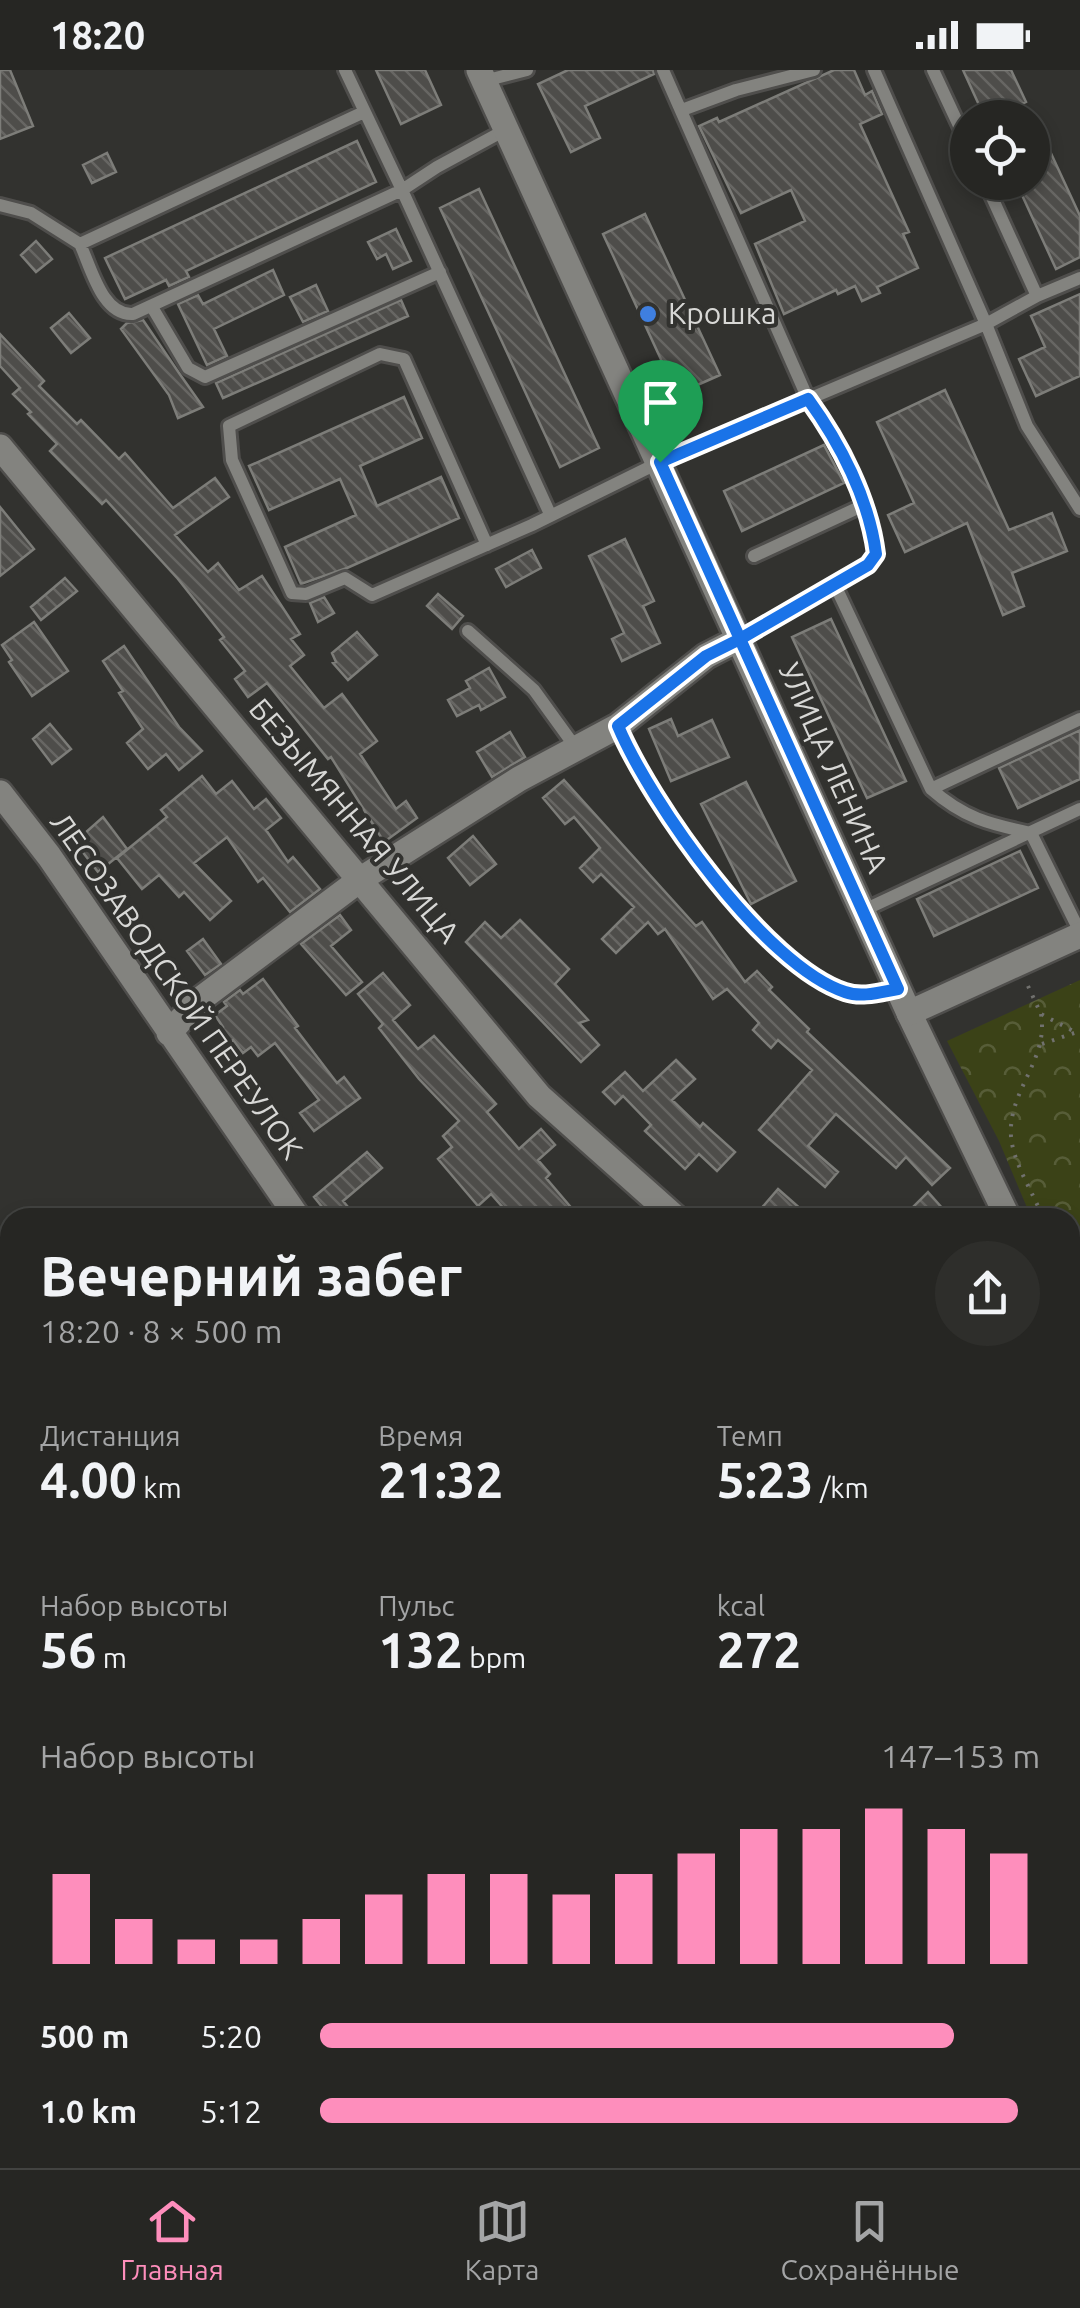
<!DOCTYPE html>
<html lang="ru">
<meta charset="utf-8">
<style>
body{margin:0;font-family:Ubuntu,sans-serif;background:#2e2e2b;color:#f1f3f6;height:100vh;display:flex;flex-direction:column;font-size:38px;white-space:nowrap}
*{box-sizing:border-box;margin:0}
p{font-size:32px;color:#a4a5a6}
.icon{flex:none;width:55px;height:55px;fill:none;stroke:currentColor;stroke-width:2;stroke-linecap:round;stroke-linejoin:round}
.map{position:relative;flex:1;overflow:hidden}
.details{position:absolute;left:0px;top:1138px;width:1080px;height:962px;display:flex;flex-direction:column;background:#262623;border-radius:30px 30px 0 0;box-shadow:0 5px 15px #0003,0 0 0 2px #424341}
.details>*{flex:none}
.controls{position:absolute;left:950px;top:30px;display:grid;gap:20px}
.controls a{display:grid;place-items:center;width:100px;height:100px;border-radius:50%;background:#262623;box-shadow:0 5px 15px #0003,0 0 0 2px #424341;font-size:50px}
.pin{position:absolute;display:grid;place-items:center;width:85px;height:85px;color:#fff;margin:-102px -42px;border-radius:50% 50% 50% 0;rotate:-45deg;box-shadow:0 0 10px #0007}
.pin .icon{rotate:45deg}
.round{display:grid;place-items:center;flex:none;width:105px;height:105px;border-radius:52px;background:#2e2e2b}
.headline{display:flex;align-items:center;justify-content:space-between;height:170px;padding:0 40px}
h1{font-size:55px;font-weight:600;line-height:75px}
.figures{display:grid;grid-template-columns:repeat(3,1fr);gap:15px;height:170px;padding:10px 40px}
.figures div{display:grid;align-content:center}
.figures b{font-size:50px;font-weight:600}
.figures small{font-size:28px;font-weight:400}
.figures p{font-size:28px}
.chart{height:280px;padding:20px 40px}
.chart p{display:flex;justify-content:space-between}
.chart svg{width:100%;height:180px;margin-top:10px;stroke:#fe8ebc;stroke-width:6}
ul{padding:0 40px;list-style:none;font-size:32px}
li{display:grid;grid-template-columns:160px 120px 1fr;align-items:center;height:75px}
li i{height:25px;border-radius:12px;background:#fe8ebc}
.status{display:flex;justify-content:space-between;align-items:center;height:70px;padding:0 50px;background:#262623;direction:ltr}
.status svg{height:28px;fill:currentColor}
.tab-bar{display:flex;justify-content:space-around;align-items:center;height:140px;border-top:2px solid #424341;background:#262623;font-size:28px;color:#a4a5a6}
.tab-bar a{display:grid;justify-items:center;gap:5px}
.tab-bar .active{color:#fe8ebc}
.map>svg:first-child{display:block}
</style>
<div class="status"><b>18:20</b><svg viewBox="0 0 49 12"><path d="M0 12V9h3v3zM5 12V6h3v6zM10 12V3h3v9zM15 12V0h3v12zM26 1h20v11H26zM47 4h2v5h-2z"/></svg></div>
<div class="map">
<svg width="1080" height="2098" viewBox="0 0 1080 2098">
<defs>
<pattern id="forest-crowns" width="20" height="18" patternUnits="userSpaceOnUse" patternTransform="scale(2.5)"><rect width="20" height="18" fill="#3b4217"/><path d="M2 6a3 3 0 1 1 6 0M12 15a3 3 0 1 1 6 0" fill="none" stroke="#575d38"/></pattern>
<pattern id="water-waves" width="16" height="10" patternUnits="userSpaceOnUse" patternTransform="scale(2.5)"><rect width="16" height="10" fill="#011442"/><path d="M0 5q4-4 8 0t8 0" fill="none" stroke="#25355d"/></pattern>
<pattern id="building-back-hatch" width="6" height="6" patternUnits="userSpaceOnUse" patternTransform="scale(2.5)"><rect width="6" height="6" fill="#4e4d4a"/><path d="M-1 5l2 2M0 0l6 6M5-1l2 2" fill="none" stroke="#676663"/></pattern>
</defs>
<rect width="100%" height="100%" fill="#32322f"/>
<path fill="url(#forest-crowns)" d="M1080 910V1270L1070 1250V1148L1031 1147 999 1071 947 971Z
M1080 1399V2041L1070 2025V1403Z"/>
<path fill="url(#water-waves)" d="M0 1188 10 1201V2090H762L770 2098H0Z"/>
<path fill="url(#building-back-hatch)" stroke="#7d7d79" stroke-width="2.5" d="M0 0H10L33 56 0 69Z
M376 0H425L441 35 401 54Z
M568 0H653L654 4 585 36 600 68 571 82 538 14Z
M834 0H854L865 25 872 21 882 44 860 54 909 162 903 164 918 198 877 217 880 223 862 231 855 216 838 224 836 220 784 244 755 174 805 151 791 120 741 143 699 56 717 48 719 52Z
M963 0H1011L1026 32 993 48H985Z
M357 71 376 112 186 201 189 207 169 216 166 210 125 229 105 188Z
M1049 79 1080 146V187L1056 199 1016 112H1032V86Z
M107 83 116 102 92 113 83 95Z
M479 119 599 378 560 397 440 138Z
M645 144 720 305 677 324 603 164Z
M396 159 411 191 393 199 386 184 377 189 368 172Z
M36 171 52 189 36 202 21 185Z
M273 200 284 225 214 259 227 286 207 295 178 234 198 225 203 234Z
M316 215 328 241 303 252 290 227Z
M1080 224V306L1036 326 1019 289 1045 277 1031 246Z
M401 230 408 246 223 328 216 313Z
M69 243 90 268 71 283 51 258Z
M143 250 179 303 203 337 178 348 169 325 121 259 127 253Z
M0 264 44 311 39 316 77 354 81 350 119 389 125 383 173 438 215 408 229 427 175 465 208 502 218 493 239 520 262 506 300 564 291 569 304 585 290 596 324 638 342 624 377 671 360 684 396 739 406 731 417 748 384 772 331 687 328 689 267 613 248 627 235 609 245 601 220 570 224 567 178 509 106 430 102 434 50 381 57 374 28 344 31 342 13 324 20 318 0 296Z
M945 320 1009 460 1052 443 1067 481 1012 503 1024 536 1003 545 967 453 905 482 888 445 914 433 877 352Z
M404 327 422 368 360 396 377 436 441 407 459 448 347 498 301 514 285 477 356 445 340 409 269 440 249 396Z
M824 375 844 413 742 461 724 421Z
M0 437 34 479 0 506Z
M625 469 654 531 643 536 660 573 622 591 612 569 624 563 589 486Z
M532 480 541 498 506 517 496 499Z
M65 508 77 521 41 550 31 537Z
M438 524 463 546 452 559 427 536Z
M324 527 334 543 318 552 310 533Z
M831 549 906 711 867 728 792 567Z
M34 552 68 601 32 626 9 592 12 590 2 575Z
M357 562 377 585 348 610 333 593 336 592 332 583Z
M124 576 179 657 202 681 179 700 166 684 148 699 127 673 143 659 119 623 123 621 103 591Z
M489 598 505 627 481 640 479 635 457 646 448 630 470 618 466 611Z
M671 649 678 666 712 650 729 687 671 711 649 659Z
M50 654 71 679 52 694 33 669Z
M1080 660V709L1018 738 999 698Z
M510 662 525 687 492 707 477 682Z
M202 706 216 724 232 711 254 739 266 729 281 748 266 760 288 792 293 787 320 819 290 842 263 808 258 812 227 767 194 793 231 831 210 850 184 822 179 827 159 805 142 819 117 788 167 747 161 740Z
M564 710 696 856 702 852 745 912 757 901 772 917 769 920 809 959 807 962 950 1098 932 1115 906 1087 896 1098 836 1044 808 1076 838 1102 825 1117 759 1060 812 1000 778 970 771 978 753 960 759 953 727 919 713 929 665 859 658 864 648 852 616 883 602 869 634 837 601 804 593 812 580 798 600 778 574 747 565 754 543 728Z
M746 712 796 811 751 834 701 734Z
M103 747 127 779 98 802 75 772Z
M473 766 496 794 470 815 448 788Z
M1020 781 1038 818 934 866 917 829Z
M340 845 351 860 331 876 362 912 346 925 301 874Z
M520 850 569 899 555 914 588 950 579 953 599 975 581 992 466 872 485 852 501 868Z
M203 869 221 894 205 905 187 881Z
M383 903 410 935 393 950 418 979 434 966 496 1034 487 1042 519 1079 541 1059 555 1075 538 1090 550 1104 546 1108 580 1148H512L491 1124 478 1136 438 1089 452 1077 443 1066 459 1051 419 1009 379 958 383 954 358 924Z
M263 909 298 956 295 958 337 1013 344 1007 360 1028 314 1061 300 1043 319 1030 275 973 258 986 251 977 243 983 233 970 226 975 216 962 223 957 215 945 227 936 224 932 240 920 243 924Z
M676 990 695 1009 672 1030 700 1057 703 1053 735 1082 717 1101 699 1084 685 1099 645 1061 651 1055 623 1026 615 1034 603 1022 625 1002 643 1021Z
M367 1082 382 1098 343 1131 357 1148H331L314 1127Z
M778 1119 811 1148H753Z
M928 1122 951 1148H925L914 1136Z"/>
<g fill="none" stroke-linecap="round" stroke-linejoin="round">
<defs>
<path id="service" d="M663 0 808 329C828 357 880 448 875 481 875 485 871 491 868 495L739 569
M874 0 986 254 1027 356 1080 439
M933 0 968 75
M484 11 527 0
M682 40 736 20 814 0
M507 59 437 97 402 120 550 444
M985 112 1037 226 1080 208
M0 135 31 143 80 174 364 42
M80 174C91 197 102 246 133 244L402 120 345 0
M152 237 188 298 205 307 440 202
M487 475 404 289 380 284 229 356 232 390 292 523 306 524 345 508 372 525 532 455 660 392 986 254 1037 226
M754 486 864 435
M835 515 931 719C964 748 989 754 1031 763L1080 862
M468 561 534 620 576 678
M618 656C650 732 765 896 845 922 862 928 881 922 898 919
M931 719 1080 649
M862 841 1080 739"/>
<path id="minor" d="M0 377 539 1026 676 1148
M0 723 49 786 298 1148
M909 943 1008 1148
M169 963 198 931 361 809 519 709 618 656 706 586 739 569
M1070 1288 1080 1311"/>
<path id="tertiary" d="M479 0 909 943 1080 865"/>
</defs>
<use href="#service" stroke="#4f4e4c" stroke-width="18"/>
<use href="#minor" stroke="#4f4e4c" stroke-width="30"/>
<use href="#tertiary" stroke="#4f4e4c" stroke-width="30"/>
<path stroke="#71716e" stroke-width="4" stroke-dasharray="2.5 8" stroke-linecap="butt" d="M1028 916 1041 944 1075 962
M1041 944C1049 990 1008 1020 1011 1066 1013 1093 1033 1122 1043 1148
M1042 974 1080 961
M1070 1211 1080 1232
M1070 1403 1080 1398
M1070 2049 1080 2062"/>
<use href="#service" stroke="#83837f" stroke-width="12"/>
<use href="#minor" stroke="#83837f" stroke-width="25"/>
<use href="#tertiary" stroke="#83837f" stroke-width="25"/>
</g>
<g fill="none" stroke-linecap="round" stroke-linejoin="round">
<defs>
<path id="route" d="M660 392 740 569 706 586 618 656C650 732 765 896 845 922 862 928 881 922 898 919L740 569 868 495 876 484C869 429 840 373 808 329L660 392"/>
</defs>
<use href="#route" stroke="#fff" stroke-width="20"/>
<use href="#route" stroke="#1a73e8" stroke-width="12"/>
</g>
<circle fill="#3f7fe0" stroke="#32322f" stroke-width="4" cx="648" cy="244" r="10"/>
<g text-anchor="middle" stroke-width="8" stroke-linejoin="round" paint-order="stroke">
<g font-size="30" fill="#d8d8d6" stroke="#32322f" text-anchor="start">
<text x="668" y="254">Крошка</text>
</g>
<g font-size="30" fill="#d8d8d6" stroke="#32322f">
<text transform="translate(833 698) rotate(66)" y="10">УЛИЦА ЛЕНИНА</text>
<text transform="translate(354 751) rotate(50)" y="10">БЕЗЫМЯННАЯ УЛИЦА</text>
<text transform="translate(176 916) rotate(55)" y="10">ЛЕСОЗАВОДСКОЙ ПЕРЕУЛОК</text>
</g>
</g>
</svg>
<div class="controls">
<a><svg class="icon" aria-label="locate" viewBox="0 0 24 24"><circle cx="12" cy="12" r="6"/><path d="M12 2v4M12 18v4M2 12h4M18 12h4"/></svg></a>
</div>
<div class="pin" style="left:660px;top:392px;background:#1e9e55"><svg class="icon" aria-label="arrive" viewBox="0 0 24 24"><path d="M6 21V4h12l-3 4 3 4H6"/></svg></div>
<section class="details">
<div class="headline"><div><h1>Вечерний забег</h1><p>18:20 · 8 × 500 m</p></div><a class="round"><svg class="icon" aria-label="share" viewBox="0 0 24 24"><path d="M12 15V3M7 8l5-5 5 5M5 13v7h14v-7"/></svg></a></div>
<div class="figures">
<div><p>Дистанция</p><b>4.00<small> km</small></b></div>
<div><p>Время</p><b>21:32</b></div>
<div><p>Темп</p><b>5:23<small> /km</small></b></div>
</div>
<div class="figures">
<div><p>Набор высоты</p><b>56<small> m</small></b></div>
<div><p>Пульс</p><b>132<small> bpm</small></b></div>
<div><p>kcal</p><b>272</b></div>
</div>
<div class="chart"><p><span>Набор высоты</span>147–153 m</p>
<svg viewBox="0 0 160 44" preserveAspectRatio="none"><path d="M5 44V22M15 44V33M25 44V38M35 44V38M45 44V33M55 44V27M65 44V22M75 44V22M85 44V27M95 44V22M105 44V17M115 44V11M125 44V11M135 44V6M145 44V11M155 44V17"/></svg>
</div>
<ul>
<li><b>500 m</b>5:20<i style="width:88%"></i></li>
<li><b>1.0 km</b>5:12<i style="width:97%"></i></li>
</ul>
</section>
</div>
<nav class="tab-bar">
<a class="active"><svg class="icon" aria-label="home" viewBox="0 0 24 24"><path d="M3 11l9-7 9 7M6 9v11h12V9"/></svg>Главная</a>
<a><svg class="icon" aria-label="map" viewBox="0 0 24 24"><path d="M3 6l6-2 6 2 6-2v14l-6 2-6-2-6 2zM9 4v14M15 6v14"/></svg>Карта</a>
<a><svg class="icon" aria-label="saved" viewBox="0 0 24 24"><path d="M7 4h10v16l-5-4-5 4z"/></svg>Сохранённые</a>
</nav>
